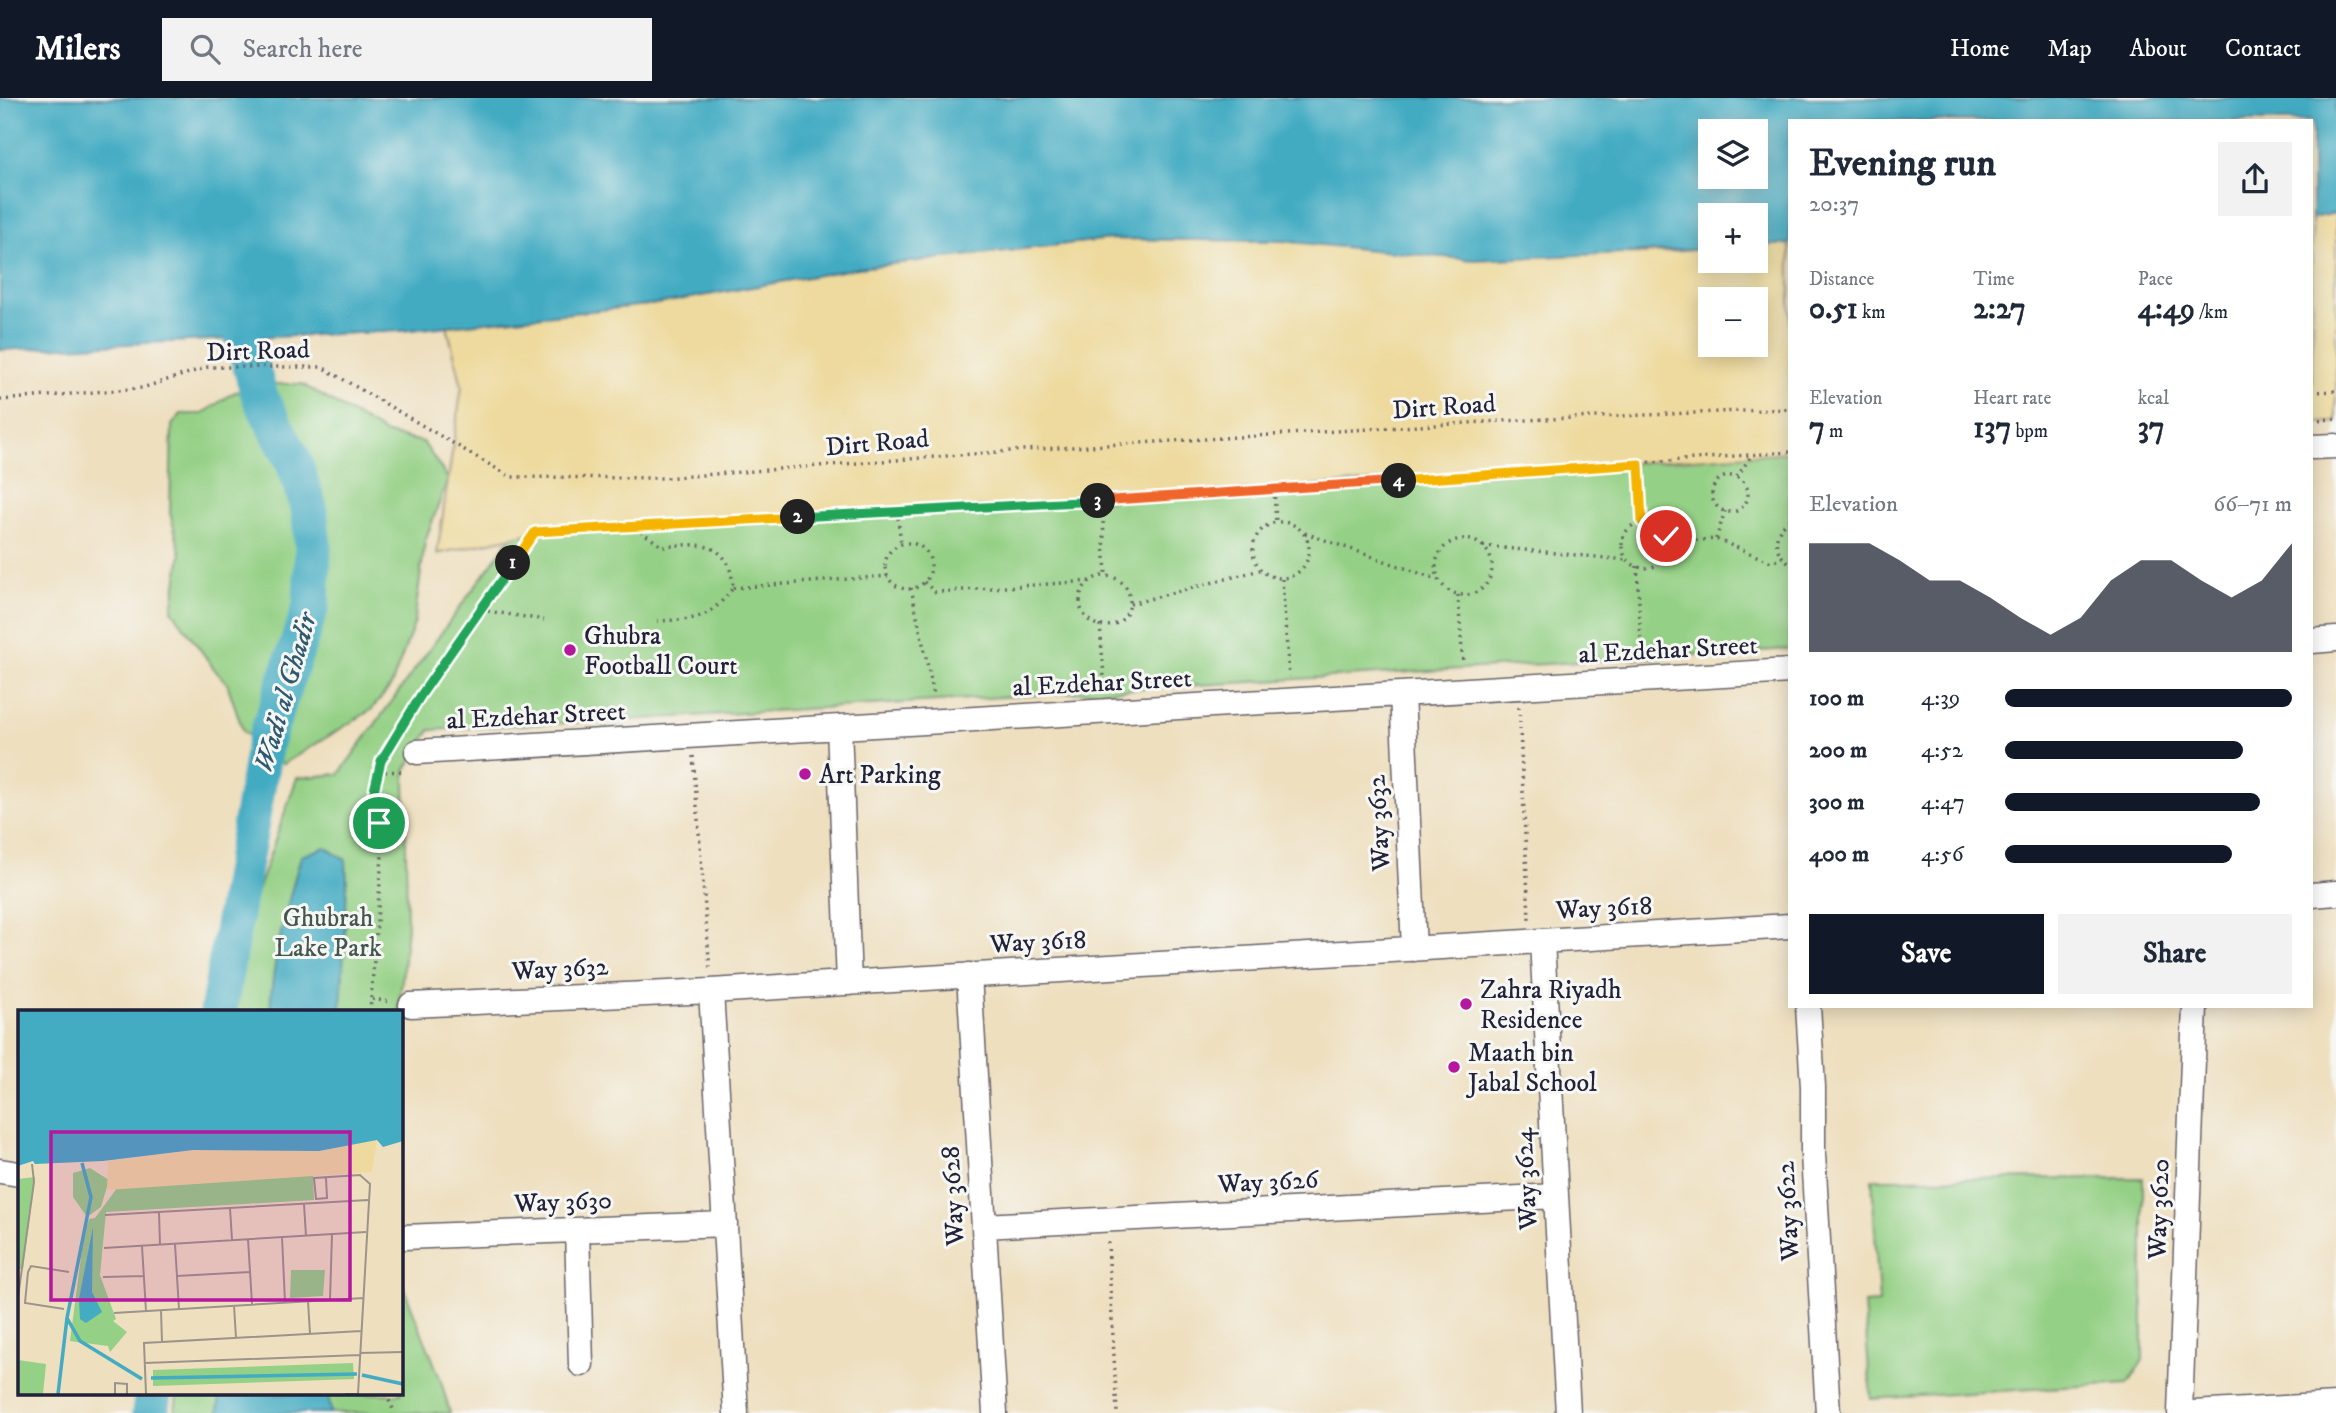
<!DOCTYPE html>
<meta charset="utf-8">
<style>
body{margin:0;font-family:"IM FELL DW Pica",serif;background:#f2f2f3;color:#1f2937;height:100vh;display:flex;flex-direction:column;font-size:26px;white-space:nowrap}
*{box-sizing:border-box;margin:0}
p{font-size:23px;color:#747a83}
.icon{flex:none;width:38px;height:38px;fill:none;stroke:currentColor;stroke-width:2;stroke-linecap:round;stroke-linejoin:round}
.map{position:relative;flex:1;overflow:hidden}
.details{position:absolute;left:1788px;top:21px;width:525px;height:889px;display:flex;flex-direction:column;background:#fff;border-radius:0px;box-shadow:0 4px 18px #0003}
.details>*{flex:none}
.controls{position:absolute;left:1698px;top:21px;display:grid;gap:14px}
.controls a{display:grid;place-items:center;width:70px;height:70px;border-radius:0px;background:#fff;box-shadow:0 4px 18px #0003;font-size:35px}
.pin{position:absolute;display:grid;place-items:center;width:60px;height:60px;color:#fff;margin:-30px;border:4px solid #fff;border-radius:50%;box-shadow:0 2px 7px #0007}
.km{position:absolute;width:35px;height:35px;margin:-18px;border-radius:50%;background:#222;color:#fff;font-size:19px;line-height:35px;text-align:center}
.round{display:grid;place-items:center;flex:none;width:74px;height:74px;border-radius:0px;background:#f2f2f3}
.summary{display:flex;align-items:center;justify-content:space-between;height:119px;padding:0 21px}
h1{font-size:38px;font-weight:700;line-height:52px}
.metrics{display:grid;grid-template-columns:repeat(3,1fr);gap:10px;height:119px;padding:7px 21px}
.metrics div{display:grid;align-content:center}
.metrics b{font-size:30px;font-weight:700}
.metrics small{font-size:19px;font-weight:400}
.metrics p{font-size:19px}
.chart{height:196px;padding:14px 21px}
.chart p{display:flex;justify-content:space-between}
.chart svg{width:100%;height:126px;margin-top:7px;fill:#111827;opacity:.7}
.primary-button{display:flex;gap:14px;margin-top:auto;padding:14px 21px}
.primary-button a{flex:1;height:80px;border-radius:0px;background:#111827;color:#fff;font-size:28px;font-weight:700;line-height:80px;text-align:center}
.primary-button a+a{background:#f2f2f3;color:#1f2937}
ul{padding:0 21px;list-style:none;font-size:23px}
li{display:grid;grid-template-columns:112px 84px 1fr;align-items:center;height:52px}
li i{height:18px;border-radius:9px;background:#111827}
header{display:flex;align-items:center;gap:42px;box-sizing:border-box;height:98px;padding:0 35px;background:#111827;color:#fff}
header strong{font-size:33px}
nav{display:flex;gap:38px;margin-inline-start:auto;font-size:24px}
.search{width:490px;height:63px;background:#f2f2f3;display:flex;align-items:center;gap:18px;box-sizing:border-box;padding:0 24px;border-radius:0px;color:#747a83;font-size:26px}
.map>svg:first-child{display:block}
</style>
<header>
<strong>Milers</strong>
<div class="search"><svg class="icon" aria-label="search" viewBox="0 0 24 24"><circle cx="10" cy="10" r="6"/><path d="M15 15l6 6"/></svg>Search here</div>
<nav><a>Home</a><a>Map</a><a>About</a><a>Contact</a></nav>
</header>
<div class="map">
<svg width="2336" height="1315" viewBox="0 0 2336 1315">
<rect width="100%" height="100%" fill="#f6f6f2"/>
<filter id="ink" filterUnits="userSpaceOnUse"><feTurbulence type="fractalNoise" baseFrequency=".0143" numOctaves="2"/><feDisplacementMap in="SourceGraphic" scale="14" xChannelSelector="R" yChannelSelector="G"/><feConvolveMatrix kernelMatrix="1 2 1 2 8 2 1 2 1" color-interpolation-filters="sRGB"/></filter>
<filter id="wash" filterUnits="userSpaceOnUse"><feTurbulence type="fractalNoise" baseFrequency=".00686" numOctaves="4" result="noise"/><feDisplacementMap in="SourceGraphic" scale="28" xChannelSelector="R" yChannelSelector="G"/><feGaussianBlur stdDeviation="1.57" result="paint"/><feColorMatrix in="noise" values="0 0 0 0 0 0 0 0 0 0 0 0 0 0 0 0 0 1.4 0 .05"/><feComposite in="paint" operator="in"/></filter>
<g filter="url(#wash)">
<rect width="100%" height="100%" fill="#eedfbf"/>
<path fill="#94d085" stroke="#5b7960" stroke-width="2" d="M267 286H302L387 336 423 344 448 381 425 443 414 526 391 588 371 612 283 666 243 633 227 585 215 572 172 512 181 456 170 415 172 327 181 316H202L233 295Z
M1790 354V551L642 621 430 632 405 673 407 828 399 914H236L255 799 297 680 339 676 511 439 535 434 1101 403Z
M2143 1080V1262L2128 1285 1871 1301 1864 1206 1879 1205 1872 1081Z
M401 1183 440 1280 450 1315H175L177 1296H401Z"/>
<path fill="#eeda9e" stroke="#887e6c" stroke-width="2" fill-rule="evenodd" d="M2336 115V324L2312 325V120Z
M1111 141 1281 143 1644 156 1710 151V163H1755V148L1790 146V354L1101 403 535 434 437 456 462 288 447 228 657 206 858 170ZM1710 201H1755V247H1710Z"/>
<path fill="#43abc2" stroke="#32667e" stroke-width="2" fill-rule="evenodd" d="M0 0H2336V115L2312 120V23H1790V146L1755 148V117H1710V151L1473 162 1281 143 1111 141 858 170 657 206 401 233 0 252ZM1710 33H1755V79H1710Z
M325 749 346 762 347 788 341 914H270C272 861 287 808 301 758Z
M220 1296H328L331 1315H218Z"/>
<g fill="none" stroke-linecap="round" stroke-linejoin="round">
<path stroke="#43abc2" stroke-width="37" d="M218 914 265 644 311 508 313 447 309 410 294 364 260 299 243 241
M150 1315 153 1296"/>
</g>
</g>
<g filter="url(#ink)">
<g fill="none" stroke-linecap="round" stroke-linejoin="round">
<defs>
<path id="minor" d="M2312 349 2336 348
M2312 543 2336 541
M1402 596 1414 851
M839 629 849 885
M417 654 1790 573
M2312 797 2336 795
M1542 843 1568 1315
M969 877 995 1315
M711 893 736 1315
M411 907 711 893 1790 828
M1808 908 1813 989V1056L1828 1315
M0 1073 19 1076
M984 1128 1556 1098
M577 1132 581 1266
M404 1139 725 1126
M2180 1315 2195 908
M2193 1315 2336 1307"/>
</defs>
<use href="#minor" stroke="#696469" stroke-width="27"/>
<path stroke="#696469" stroke-width="3.5" stroke-dasharray="2 5" stroke-linecap="butt" d="M2312 294 2336 293
M0 302 142 290 208 269H322L511 379 664 380 1024 352 1501 323 1790 311
M2312 322 2336 321
M1639 366 1642 423
M1712 396a18 18 0 1 1 36 0a18 18 0 1 1-36 0Z
M1737 379 1751 358
M1274 392 1276 425
M1102 403 1106 478
M897 413 901 445
M1790 422C1772 433 1772 455 1790 465
M1253 452a28 28 0 1 1 56 0a28 28 0 1 1-56 0Z
M1622 447a23 23 0 1 1 46 0a23 23 0 1 1-46 0Z
M635 429 663 449C701 444 731 444 733 490 707 523 697 521 657 523
M1305 435 1439 482
M1436 469a28 28 0 1 1 56 0a28 28 0 1 1-56 0Z
M1716 441 1725 413
M1668 444 1716 441 1771 464 1782 460
M885 468a23 23 0 1 1 46 0a23 23 0 1 1-46 0Z
M1483 448 1627 462
M1637 468 1642 560
M1080 503a25 25 0 1 1 50 0a25 25 0 1 1-50 0Z
M1282 481 1289 579
M924 484 935 494 1090 483
M733 490 888 478
M911 490 934 597
M1458 497 1463 566
M1130 506 1260 472
M481 512 544 522
M1100 527 1105 591
M1519 609 1529 821
M693 658 710 873
M378 674 405 673
M372 901 391 904
M370 914 382 758 379 725 373 697 381 663 421 597 535 434 1244 394 1790 354
M1108 1144 1117 1315
M386 1296 395 1315"/>
<use href="#minor" stroke="#fff" stroke-width="24"/>
</g>
</g>
<g fill="none" stroke-linecap="round" stroke-linejoin="round" filter="url(#ink)">
<defs>
<path id="split-1" d="M379 725 373 697 381 663 421 597 513 465"/>
<path id="split-2" d="M513 465 535 434 798 419"/>
<path id="split-3" d="M798 419 1098 403"/>
<path id="split-4" d="M1098 403 1399 383"/>
<path id="split-5" d="M1399 383 1639 366 1642 424C1652 422 1662 428 1666 438"/>
</defs>
<use href="#split-1" stroke="#fff" stroke-width="14"/>
<use href="#split-2" stroke="#fff" stroke-width="14"/>
<use href="#split-3" stroke="#fff" stroke-width="14"/>
<use href="#split-4" stroke="#fff" stroke-width="14"/>
<use href="#split-5" stroke="#fff" stroke-width="14"/>
<use href="#split-1" stroke="#22a559" stroke-width="9"/>
<use href="#split-2" stroke="#f5b400" stroke-width="9"/>
<use href="#split-3" stroke="#22a559" stroke-width="9"/>
<use href="#split-4" stroke="#f0652b" stroke-width="9"/>
<use href="#split-5" stroke="#f5b400" stroke-width="9"/>
</g>
<g fill="#b5179e" stroke="#f6f6f2" stroke-width="2.5">
<circle cx="570" cy="552" r="7"/>
<circle cx="805" cy="676" r="7"/>
<circle cx="1466" cy="906" r="7"/>
<circle cx="1454" cy="969" r="7"/>
</g>
<g text-anchor="middle" stroke-width="6" stroke-linejoin="round" paint-order="stroke">
<g font-size="26" fill="#22223b" stroke="#f6f6f2">
<text transform="translate(258 252) rotate(-2)" y="9">Dirt Road</text>
<text transform="translate(1444 308) rotate(-4)" y="9">Dirt Road</text>
<text transform="translate(877 344) rotate(-5)" y="9">Dirt Road</text>
<text transform="translate(1668 551) rotate(-3)" y="9">al Ezdehar Street</text>
<text transform="translate(1102 584) rotate(-3)" y="9">al Ezdehar Street</text>
<text transform="translate(536 617) rotate(-3)" y="9">al Ezdehar Street</text>
<text transform="translate(1378 725) rotate(-93)" y="9">Way 3632</text>
<text transform="translate(1604 809) rotate(-3)" y="9">Way 3618</text>
<text transform="translate(1038 843) rotate(-3)" y="9">Way 3618</text>
<text transform="translate(560 870) rotate(-3)" y="9">Way 3632</text>
<text transform="translate(1525 1081) rotate(-93)" y="9">Way 3624</text>
<text transform="translate(1268 1083) rotate(-3)" y="9">Way 3626</text>
<text transform="translate(952 1098) rotate(-93)" y="9">Way 3628</text>
<text transform="translate(563 1103) rotate(-2)" y="9">Way 3630</text>
<text transform="translate(2158 1111) rotate(-88)" y="9">Way 3620</text>
<text transform="translate(1787 1113) rotate(-93)" y="9">Way 3622</text>
</g>
<g font-size="26" fill="#22223b" stroke="#f6f6f2" text-anchor="start">
<text x="584" y="546">Ghubra<tspan x="584" dy="30">Football Court</tspan></text>
<text x="819" y="685">Art Parking</text>
<text x="1480" y="900">Zahra Riyadh<tspan x="1480" dy="30">Residence</tspan></text>
<text x="1468" y="963">Maath bin<tspan x="1468" dy="30">Jabal School</tspan></text>
</g>
<g font-size="26" fill="#445651" stroke="#f6f6f2">
<text x="328" y="828">Ghubrah<tspan x="328" dy="30">Lake Park</tspan></text>
</g>
<g font-size="28" font-style="italic" fill="#2f5971" stroke="#f6f6f2">
<text transform="translate(284 594) rotate(-74)" y="10">Wadi al Ghadir</text>
</g>
</g>
<g transform="translate(18 912)">
<rect width="385" height="385" fill="#eedfbf"/>
<path d="M72 158 91 170 83 197 69 207 55 187V163ZM295 165 296 190 88 202 82 265 98 309 95 311 109 322 92 342 90 336 52 331 66 224 71 209 77 208 99 178ZM17 167 5 259H0V169ZM273 260H307L305 286 272 288ZM0 350 28 354 25 384H0ZM335 353 336 369 135 376V360Z" fill="#94d085"/>
<path d="M359 130 354 162 89 180 90 151 175 140 301 141Z" fill="#eeda9e"/>
<path d="M0 1H385V131L365 137 359 130 301 141 175 140 85 151 17 154 15 151 0 156ZM75 217 74 282 84 302 68 313 62 309 61 289Z" fill="#43abc2"/>
<path fill="none" stroke="#43abc2" stroke-width="3.5" d="M64 153 73 187 49 308 62 331 124 369M344 365 385 374M133 368 339 364M40 384 49 308"/>
<path fill="none" stroke="#9c938a" stroke-width="2" d="M308 168 309 188 298 189 296 168 342 165 352 174 340 384H327M286 194 288 226M212 198 214 230M141 202 142 235M87 205 350 190M264 227 267 292M230 229 234 294M157 234 161 299M124 236 128 301M86 238 348 222M159 266 232 262M85 267 126 266M0 287 16 172 14 154M312 290 314 224M290 291 292 324M216 295 218 328M46 299 7 293 10 262 13 256 51 262M143 300 144 332M96 303 346 288M342 343 385 342M127 353 342 345M97 384V373L109 374V384M128 384 126 333 343 321"/>
<path fill="#b5179e" fill-opacity="0.15" stroke="#b5179e" stroke-width="3.5" d="M33 122H332V290H33Z"/>
<rect width="385" height="385" fill="none" stroke="#22223b" stroke-width="3.5"/>
</g>
</svg>
<div class="controls">
<a><svg class="icon" aria-label="layers" viewBox="0 0 24 24"><path d="M12 4l9 5-9 5-9-5zM3 14l9 5 9-5"/></svg></a>
<a>+</a>
<a>−</a>
</div>
<div class="pin" style="left:379px;top:725px;background:#1e9e55"><svg class="icon" aria-label="arrive" viewBox="0 0 24 24"><path d="M6 21V4h12l-3 4 3 4H6"/></svg></div>
<div class="pin" style="left:1666px;top:438px;background:#d93025"><svg class="icon" aria-label="check" viewBox="0 0 24 24"><path d="M5 12l5 5 9-10"/></svg></div>
<b class="km" style="left:513px;top:465px">1</b>
<b class="km" style="left:798px;top:419px">2</b>
<b class="km" style="left:1098px;top:403px">3</b>
<b class="km" style="left:1399px;top:383px">4</b>
<section class="details">
<div class="summary"><div><h1>Evening run</h1><p>20:37</p></div><a class="round"><svg class="icon" aria-label="share" viewBox="0 0 24 24"><path d="M12 15V3M7 8l5-5 5 5M5 13v7h14v-7"/></svg></a></div>
<div class="metrics">
<div><p>Distance</p><b>0.51<small> km</small></b></div>
<div><p>Time</p><b>2:27</b></div>
<div><p>Pace</p><b>4:49<small> /km</small></b></div>
</div>
<div class="metrics">
<div><p>Elevation</p><b>7<small> m</small></b></div>
<div><p>Heart rate</p><b>137<small> bpm</small></b></div>
<div><p>kcal</p><b>37</b></div>
</div>
<div class="chart"><p><span>Elevation</span>66–71 m</p>
<svg viewBox="0 0 160 44" preserveAspectRatio="none"><path d="M0 44V6L10 6L20 6L30 12L40 19L50 19L60 25L70 32L80 38L90 32L100 19L110 12L120 12L130 19L140 25L150 19L160 6V44z"/></svg>
</div>
<ul>
<li><b>100 m</b>4:39<i style="width:100%"></i></li>
<li><b>200 m</b>4:52<i style="width:83%"></i></li>
<li><b>300 m</b>4:47<i style="width:89%"></i></li>
<li><b>400 m</b>4:56<i style="width:79%"></i></li>
</ul>
<div class="primary-button"><a>Save</a><a>Share</a></div>
</section>
</div>
